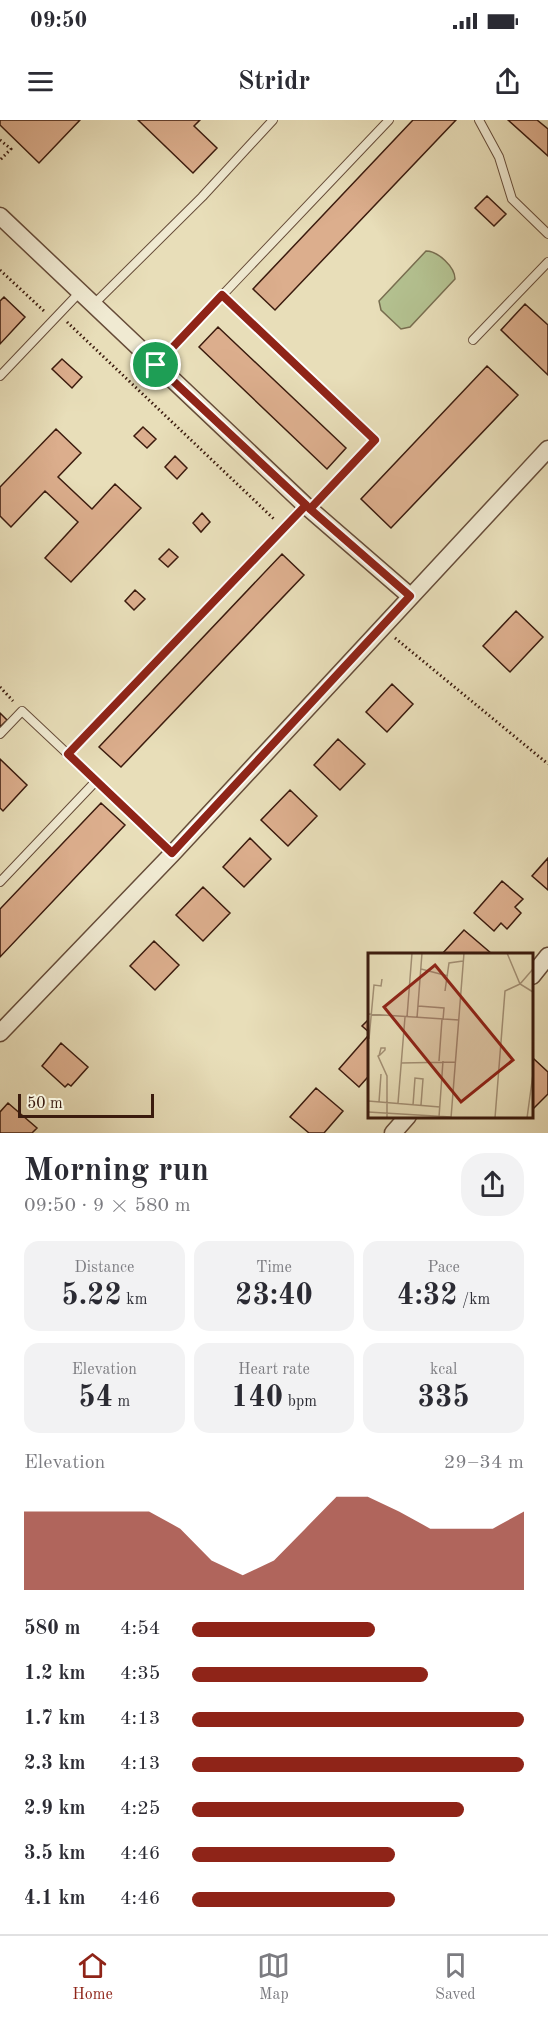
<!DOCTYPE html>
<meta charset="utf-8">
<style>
body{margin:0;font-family:"Old Standard TT",serif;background:#f2f2f3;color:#2b2b33;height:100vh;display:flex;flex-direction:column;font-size:22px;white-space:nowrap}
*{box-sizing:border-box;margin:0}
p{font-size:20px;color:#7c7c81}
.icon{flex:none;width:33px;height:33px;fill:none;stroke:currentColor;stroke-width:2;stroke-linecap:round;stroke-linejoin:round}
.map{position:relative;height:1013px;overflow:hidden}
.sheet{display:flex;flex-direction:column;background:#fff;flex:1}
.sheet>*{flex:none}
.scale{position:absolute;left:18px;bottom:15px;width:136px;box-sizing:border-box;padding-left:6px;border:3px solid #3b1b0e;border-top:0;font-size:16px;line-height:21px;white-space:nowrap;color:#3b1b0e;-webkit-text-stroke:4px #f0ead2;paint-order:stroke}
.pin{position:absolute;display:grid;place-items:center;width:51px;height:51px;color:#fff;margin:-26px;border:3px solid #fff;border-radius:50%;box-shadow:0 2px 6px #0007}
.round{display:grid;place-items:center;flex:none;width:63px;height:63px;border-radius:24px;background:#f2f2f3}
.overview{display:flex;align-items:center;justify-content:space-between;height:102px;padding:0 24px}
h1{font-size:33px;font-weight:800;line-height:45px}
.figures{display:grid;grid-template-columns:repeat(3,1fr);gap:9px;height:102px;padding:6px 24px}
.figures div{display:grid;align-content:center;border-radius:15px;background:#f2f2f3;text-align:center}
.figures b{font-size:30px;font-weight:800}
.figures small{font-size:16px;font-weight:400}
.figures p{font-size:16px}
.chart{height:168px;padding:12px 24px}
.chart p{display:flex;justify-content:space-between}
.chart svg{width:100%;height:108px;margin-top:6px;fill:#8f2418;opacity:.7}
ul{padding:0 24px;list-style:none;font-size:20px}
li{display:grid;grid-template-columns:96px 72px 1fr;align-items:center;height:45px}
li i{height:15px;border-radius:8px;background:#8f2418}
.status{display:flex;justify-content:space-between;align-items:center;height:42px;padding:0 30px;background:#fff;direction:ltr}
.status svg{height:16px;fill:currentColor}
header{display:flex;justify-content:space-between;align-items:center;height:78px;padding:0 24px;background:#fff;font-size:27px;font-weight:800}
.dock{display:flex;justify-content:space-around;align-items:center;height:84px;border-top:2px solid #e1e1e2;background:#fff;font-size:16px;color:#7c7c81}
.dock a{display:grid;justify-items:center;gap:3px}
.dock .on{color:#8f2418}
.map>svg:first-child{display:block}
</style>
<div class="status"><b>09:50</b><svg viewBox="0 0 49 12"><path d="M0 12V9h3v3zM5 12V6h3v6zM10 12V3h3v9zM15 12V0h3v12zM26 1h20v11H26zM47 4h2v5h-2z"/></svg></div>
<header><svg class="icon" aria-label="menu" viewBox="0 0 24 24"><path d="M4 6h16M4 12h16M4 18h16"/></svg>Stridr<svg class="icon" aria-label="share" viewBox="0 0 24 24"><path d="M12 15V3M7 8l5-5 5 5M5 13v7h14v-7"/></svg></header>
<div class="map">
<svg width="548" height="1013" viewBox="0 0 548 1013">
<rect width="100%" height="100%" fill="#e8deb9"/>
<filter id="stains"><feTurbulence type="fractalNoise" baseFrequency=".00333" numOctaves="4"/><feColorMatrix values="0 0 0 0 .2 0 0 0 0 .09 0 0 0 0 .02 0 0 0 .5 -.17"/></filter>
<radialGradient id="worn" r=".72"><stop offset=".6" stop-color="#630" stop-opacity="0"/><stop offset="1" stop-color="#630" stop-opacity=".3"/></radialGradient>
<path fill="#b4c291" stroke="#786e50" stroke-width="1.5" d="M426 131C438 131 455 147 455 159L410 207 401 209 381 190 379 181Z"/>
<path fill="#dcae8d" stroke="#3b1b0e" stroke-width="1.5" d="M0 0H80L39 43 0 5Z
M138 0H200L194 6 217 28 193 53Z
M413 0H456L275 190 253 169Z
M508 0H537L548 9V36Z
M487 76 506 94 494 106 475 88Z
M4 177 25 197 0 224V181Z
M525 184 548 205V255L501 210Z
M218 207 346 328 327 349 199 227Z
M62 239 82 257 72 268 52 249Z
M487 246 518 275 391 408 361 379Z
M143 307 156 319 147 328 134 316Z
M56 309 81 333 58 357 92 389 115 364 141 388 71 462 45 438 78 402 45 371 11 407 0 396V367Z
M175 336 187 348 177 359 165 347Z
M202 393 210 402 201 412 193 403Z
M169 429 178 437 168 447 159 439Z
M282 434 304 455 121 647 99 627Z
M135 470 145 479 134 490 125 481Z
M516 491 543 517 510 552 483 526Z
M392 564 413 584 387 612 366 592Z
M0 593 7 600 0 607Z
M338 619 365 644 340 670 314 645Z
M0 639 27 665 3 691 0 688Z
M290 670 317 696 288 726 261 700Z
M101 683 125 705 0 837V789Z
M250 718 271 739 244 767 223 747Z
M548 738V770L532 756Z
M502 761 523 779 515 787 521 793 507 809 501 803 494 811 474 793Z
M203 767 230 793 203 821 176 795Z
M464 810 492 834H442Z
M154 821 179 845 155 870 130 846Z
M370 898V913L362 906Z
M367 917 370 919V960L367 958 359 967 339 949Z
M61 923 88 947 71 966 68 964 65 967 42 946Z
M534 939 548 952V974L532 990V941Z
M316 968 343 991 324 1013H309L290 997Z
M8 983 37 1008 32 1013H0V992Z"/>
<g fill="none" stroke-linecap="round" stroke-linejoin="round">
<defs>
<path id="service" d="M479 0 499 37 512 79 548 114
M222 175 375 320 310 389
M94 184 202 77 273 0
M473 220 548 142
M156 245 389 0
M0 256 80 172
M0 614 22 591 173 733
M68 634 305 385
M0 762 96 661"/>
<path id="minor" d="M0 96 305 385 410 476
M532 856 548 836
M0 913 173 733 548 329
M393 1013 408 996"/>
</defs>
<use href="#service" stroke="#664c39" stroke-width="10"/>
<use href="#minor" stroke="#664c39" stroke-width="19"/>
<path stroke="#3b1b0e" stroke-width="3" stroke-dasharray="1.5 3" stroke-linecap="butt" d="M0 20 11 29 0 40
M0 150 45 192
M67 202 275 400
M395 518 548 644
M0 567 13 581"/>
<use href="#service" stroke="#f0ead2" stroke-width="8"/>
<use href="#minor" stroke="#f0ead2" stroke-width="16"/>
</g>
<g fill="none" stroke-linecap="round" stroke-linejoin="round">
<defs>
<path id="route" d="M222 175 375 320 310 389 410 476 172 733 68 634 306 385 156 245Z"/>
</defs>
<use href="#route" stroke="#fff" stroke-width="12"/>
<use href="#route" stroke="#8f2418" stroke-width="8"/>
</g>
<g transform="translate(368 833)">
<rect width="165" height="165" fill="#e8deb9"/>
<path fill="none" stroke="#a39075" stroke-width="1.5" d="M139 0 152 31 165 39M53 16 80 23M152 31 165 16M77 38 81 10 95 8M50 53 76 55 75 67M0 61 91 67M39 64 44 0M49 65 54 0M1 86 6 32 13 33 14 26M11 103 13 95H17V97L12 102 10 103 19 123V165M71 108 74 66M33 110 88 109M0 148 72 154M11 149 13 121M30 150 37 64M45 152 47 125 55 126 53 152M0 159 83 164M71 164 75 108M83 165 96 0M127 165 137 38 152 31M159 165 165 121"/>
<path fill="#8f2418" fill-opacity="0.15" stroke="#8f2418" stroke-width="3" d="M67 12 145 107 93 149 16 54Z"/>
<rect width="165" height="165" fill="none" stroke="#3b1b0e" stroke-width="3"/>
</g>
<rect width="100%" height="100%" filter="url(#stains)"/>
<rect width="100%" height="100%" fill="url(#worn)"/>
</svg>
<div class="scale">50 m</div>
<div class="pin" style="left:156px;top:245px;background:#1e9e55"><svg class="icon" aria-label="arrive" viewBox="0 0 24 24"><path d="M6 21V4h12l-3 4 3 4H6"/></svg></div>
</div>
<section class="sheet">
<div class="overview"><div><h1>Morning run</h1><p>09:50 · 9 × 580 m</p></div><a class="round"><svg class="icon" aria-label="share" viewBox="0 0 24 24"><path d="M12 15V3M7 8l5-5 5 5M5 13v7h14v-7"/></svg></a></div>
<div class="figures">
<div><p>Distance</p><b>5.22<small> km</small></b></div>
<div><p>Time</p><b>23:40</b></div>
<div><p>Pace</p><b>4:32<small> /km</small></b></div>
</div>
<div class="figures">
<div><p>Elevation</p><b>54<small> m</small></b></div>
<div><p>Heart rate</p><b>140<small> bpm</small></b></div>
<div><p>kcal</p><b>335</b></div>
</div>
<div class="chart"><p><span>Elevation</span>29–34 m</p>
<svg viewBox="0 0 160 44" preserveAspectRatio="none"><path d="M0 44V12L10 12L20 12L30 12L40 12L50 19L60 32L70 38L80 32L90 19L100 6L110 6L120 12L130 19L140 19L150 19L160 12V44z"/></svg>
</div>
<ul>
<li><b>580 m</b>4:54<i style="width:55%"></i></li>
<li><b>1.2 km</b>4:35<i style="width:71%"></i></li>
<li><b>1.7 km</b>4:13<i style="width:100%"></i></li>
<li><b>2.3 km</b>4:13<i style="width:100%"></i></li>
<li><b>2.9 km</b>4:25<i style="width:82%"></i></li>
<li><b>3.5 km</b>4:46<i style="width:61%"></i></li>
<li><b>4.1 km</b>4:46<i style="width:61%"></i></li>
</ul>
</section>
<nav class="dock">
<a class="on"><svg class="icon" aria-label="home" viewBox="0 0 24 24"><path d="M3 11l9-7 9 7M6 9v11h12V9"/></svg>Home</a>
<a><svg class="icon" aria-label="map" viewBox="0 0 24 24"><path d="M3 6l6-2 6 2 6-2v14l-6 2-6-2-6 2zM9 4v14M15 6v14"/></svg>Map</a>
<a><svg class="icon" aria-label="saved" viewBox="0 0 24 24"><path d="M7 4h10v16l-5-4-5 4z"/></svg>Saved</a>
</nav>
